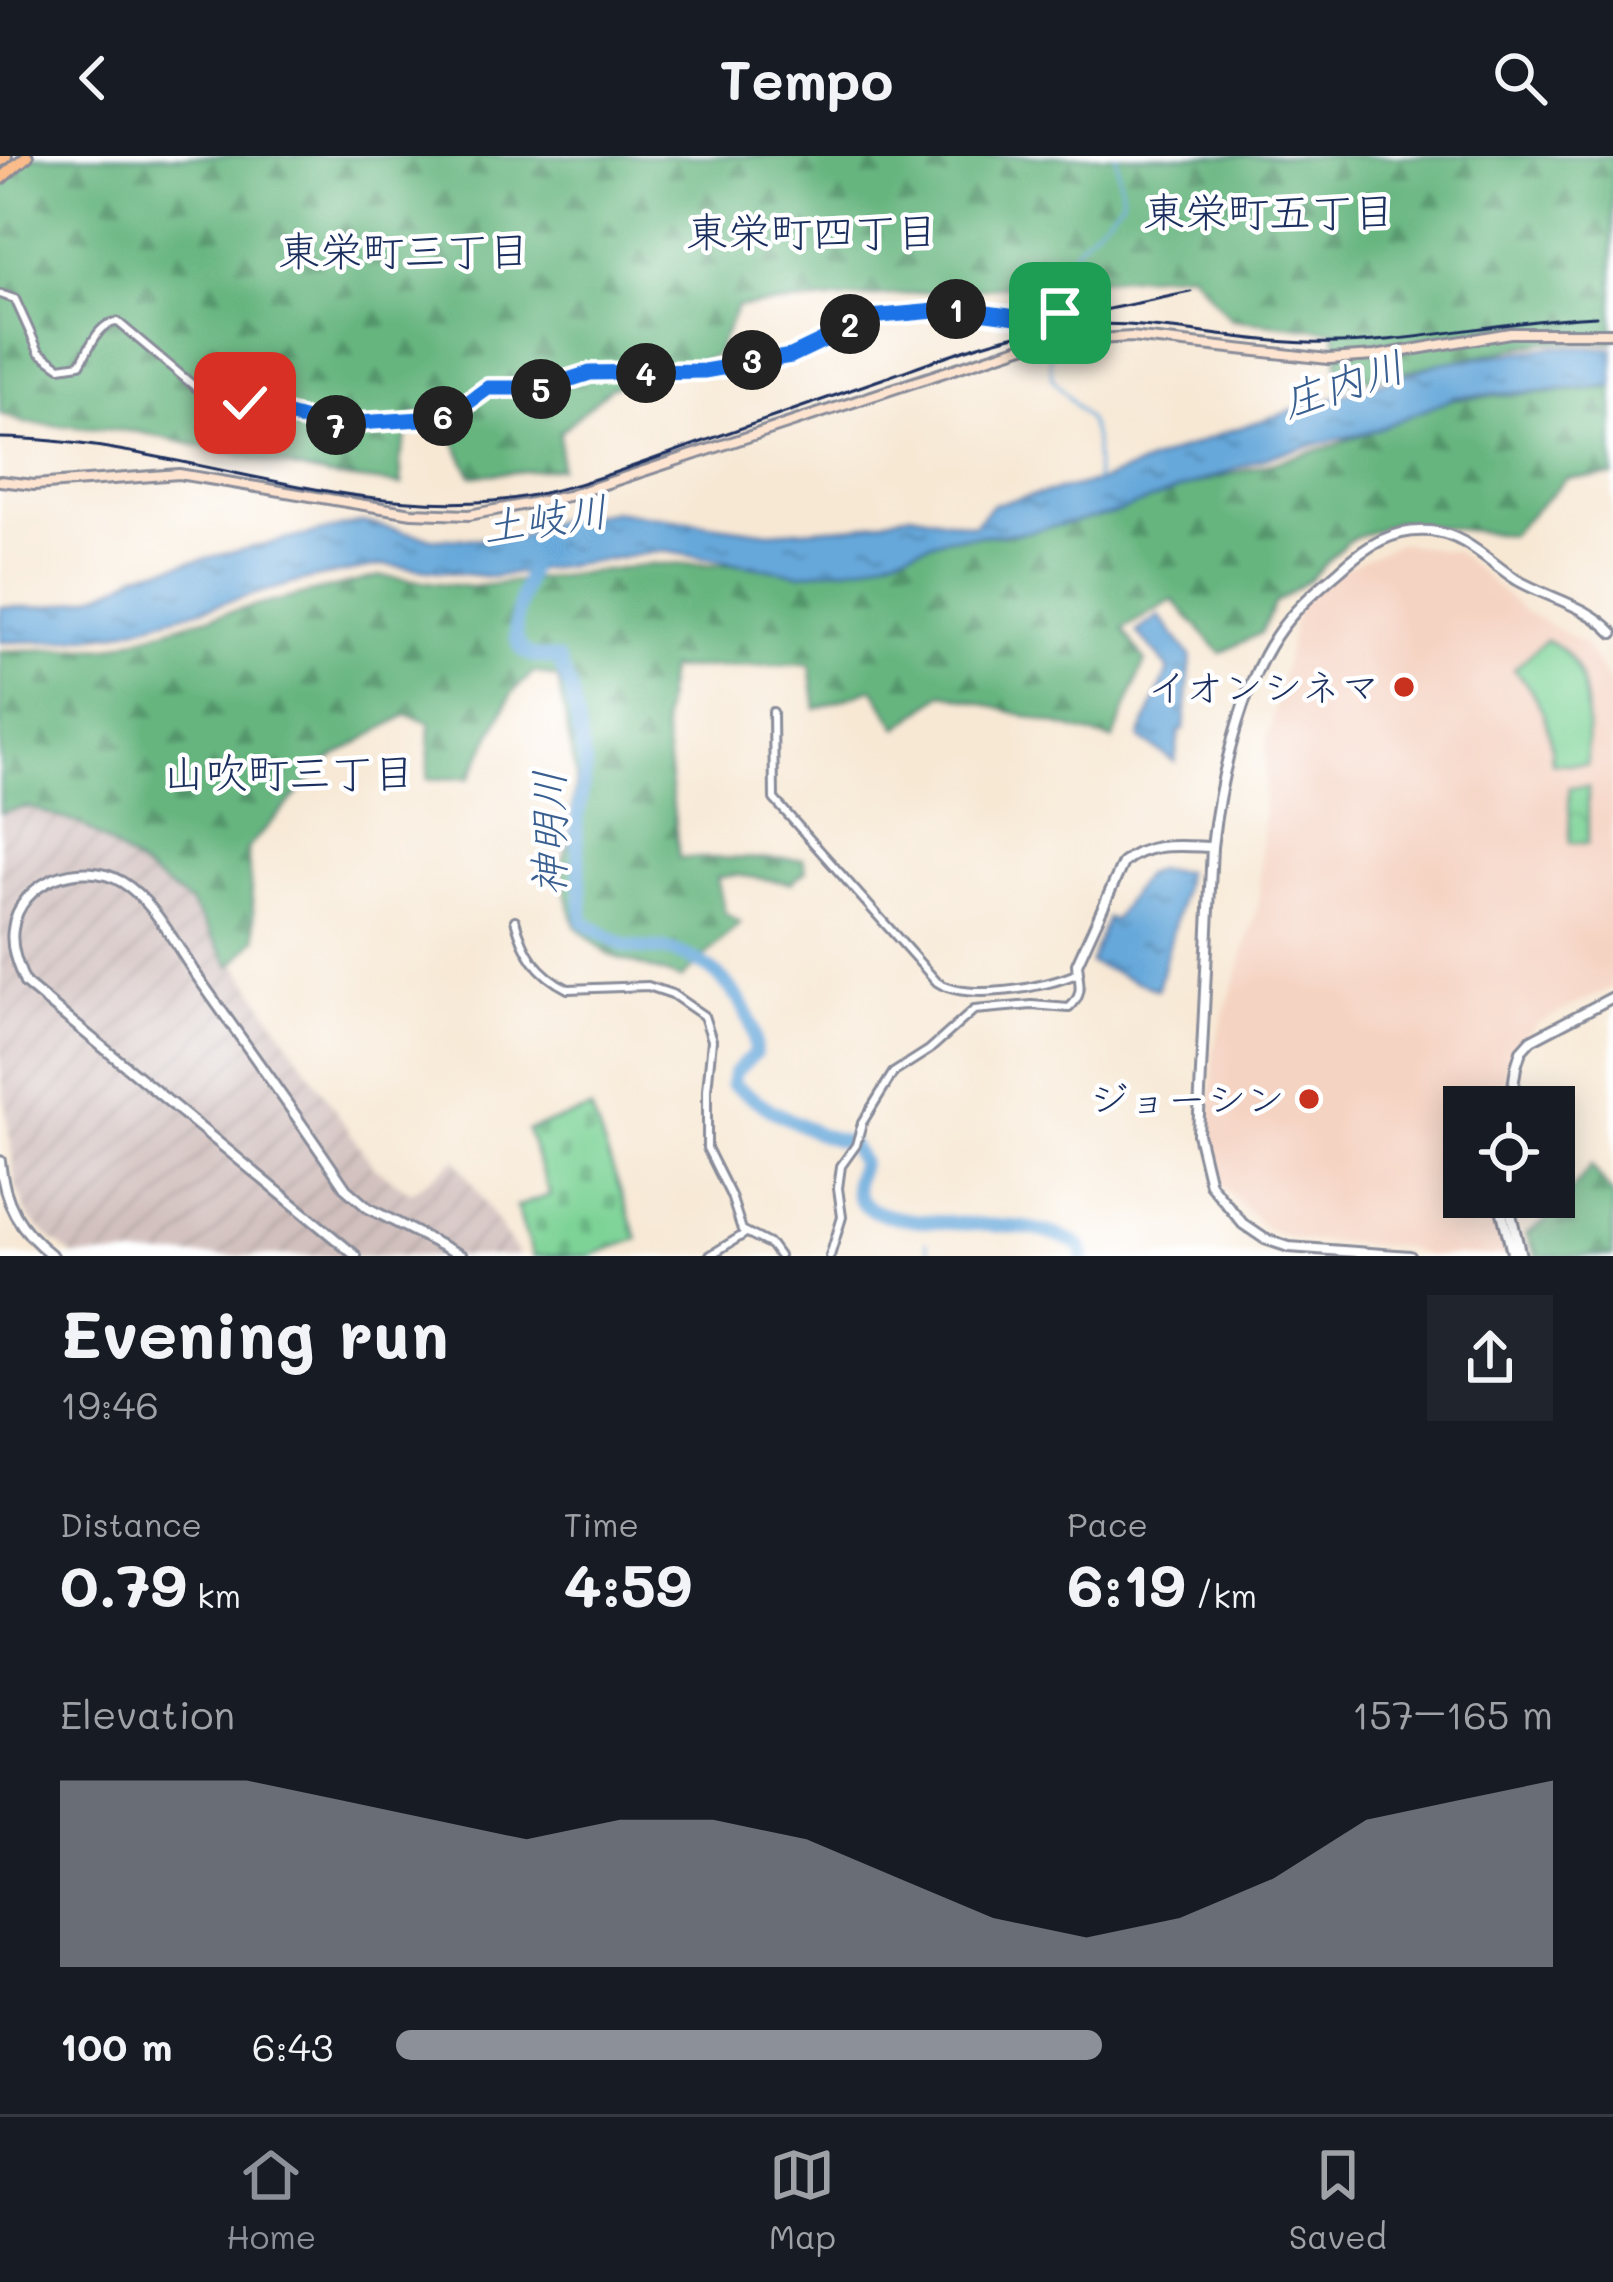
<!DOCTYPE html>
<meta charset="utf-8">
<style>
body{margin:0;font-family:Mali,"Klee One",sans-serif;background:#20242c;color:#f1f3f6;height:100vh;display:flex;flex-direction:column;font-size:45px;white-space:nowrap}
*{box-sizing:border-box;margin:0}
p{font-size:39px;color:#9ea1a6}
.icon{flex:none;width:66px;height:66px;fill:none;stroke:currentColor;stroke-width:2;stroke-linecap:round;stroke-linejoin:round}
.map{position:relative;height:1100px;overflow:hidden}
.details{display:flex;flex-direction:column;background:#171b24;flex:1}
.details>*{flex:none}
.buttons{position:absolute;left:1443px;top:930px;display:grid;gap:24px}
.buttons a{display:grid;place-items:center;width:132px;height:132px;border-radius:0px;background:#171b24;box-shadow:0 6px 30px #0003;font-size:60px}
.pin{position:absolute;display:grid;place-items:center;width:102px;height:102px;color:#fff;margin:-51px;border-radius:24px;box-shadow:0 6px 18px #0006}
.km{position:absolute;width:60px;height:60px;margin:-30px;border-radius:50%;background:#222;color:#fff;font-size:33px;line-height:60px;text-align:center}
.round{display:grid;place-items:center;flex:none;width:126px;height:126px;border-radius:0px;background:#20242c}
.summary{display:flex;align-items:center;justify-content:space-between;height:204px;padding:0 60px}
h1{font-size:66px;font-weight:800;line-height:90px}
.metrics{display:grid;grid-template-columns:repeat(3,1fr);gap:18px;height:204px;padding:12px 60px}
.metrics div{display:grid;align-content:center}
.metrics b{font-size:60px;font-weight:800}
.metrics small{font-size:33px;font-weight:400}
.metrics p{font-size:33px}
.chart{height:336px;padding:24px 60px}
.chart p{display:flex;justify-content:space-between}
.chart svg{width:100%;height:216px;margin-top:12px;fill:#8c9099;opacity:.7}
ul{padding:0 60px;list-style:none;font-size:39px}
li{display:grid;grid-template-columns:192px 144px 1fr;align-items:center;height:90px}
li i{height:30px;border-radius:15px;background:#8c9099}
header{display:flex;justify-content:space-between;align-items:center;height:156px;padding:0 60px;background:#171b24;font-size:54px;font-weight:800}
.dock{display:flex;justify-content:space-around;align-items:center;height:168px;border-top:3px solid #363941;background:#171b24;font-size:33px;color:#9ea1a6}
.dock a{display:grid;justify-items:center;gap:6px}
.dock .on{color:#8c9099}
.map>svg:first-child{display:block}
</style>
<header><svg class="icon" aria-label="back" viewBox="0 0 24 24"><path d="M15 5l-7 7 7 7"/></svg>Tempo<svg class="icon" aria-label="search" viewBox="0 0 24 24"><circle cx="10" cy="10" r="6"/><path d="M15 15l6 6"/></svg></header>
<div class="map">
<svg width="1613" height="1100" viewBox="0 0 1613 1100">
<defs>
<pattern id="industrial-furrows" width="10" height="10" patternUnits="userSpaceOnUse" patternTransform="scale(3)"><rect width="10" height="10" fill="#d1c0bd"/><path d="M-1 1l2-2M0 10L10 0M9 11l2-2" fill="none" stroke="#b3a5a5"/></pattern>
<pattern id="forest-firs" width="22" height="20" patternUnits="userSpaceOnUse" patternTransform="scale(3)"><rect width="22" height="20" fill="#66b57f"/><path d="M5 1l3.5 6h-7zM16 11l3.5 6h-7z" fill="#53946b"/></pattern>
<pattern id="cemetery-stones" width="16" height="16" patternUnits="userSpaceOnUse" patternTransform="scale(3)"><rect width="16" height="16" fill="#7dd396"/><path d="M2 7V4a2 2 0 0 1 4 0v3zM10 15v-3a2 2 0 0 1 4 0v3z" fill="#6bb584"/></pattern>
<pattern id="park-crowns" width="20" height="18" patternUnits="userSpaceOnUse" patternTransform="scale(3)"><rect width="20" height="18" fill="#7dd396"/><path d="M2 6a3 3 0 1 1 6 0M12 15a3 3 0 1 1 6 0" fill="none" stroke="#6bb584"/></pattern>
<pattern id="water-ripples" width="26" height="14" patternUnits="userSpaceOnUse" patternTransform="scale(3)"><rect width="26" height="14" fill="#66a8da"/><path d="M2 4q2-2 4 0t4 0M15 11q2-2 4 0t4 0" fill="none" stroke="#5389b4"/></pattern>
</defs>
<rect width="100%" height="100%" fill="#fff"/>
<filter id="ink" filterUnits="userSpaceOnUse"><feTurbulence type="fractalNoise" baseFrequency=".00833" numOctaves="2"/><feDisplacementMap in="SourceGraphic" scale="24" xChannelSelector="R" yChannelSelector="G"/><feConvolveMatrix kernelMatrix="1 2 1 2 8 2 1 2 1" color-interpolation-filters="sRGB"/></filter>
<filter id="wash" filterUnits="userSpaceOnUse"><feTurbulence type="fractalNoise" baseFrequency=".004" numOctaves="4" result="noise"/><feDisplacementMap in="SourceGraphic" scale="48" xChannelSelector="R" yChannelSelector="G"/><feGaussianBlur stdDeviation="2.7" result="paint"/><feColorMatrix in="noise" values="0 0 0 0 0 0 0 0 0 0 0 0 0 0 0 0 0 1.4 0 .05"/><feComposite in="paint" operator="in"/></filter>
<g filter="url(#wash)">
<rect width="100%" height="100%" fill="#f7e8d4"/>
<path fill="#f5d3c2" d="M1400 387 1456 396 1523 454 1584 488 1613 531V831L1536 868 1509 904 1500 951H1464V1041H1493L1508 1100H1427L1402 1091 1297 1084 1265 1073 1224 1032 1209 984 1214 892 1258 750 1267 585 1300 443 1320 423Z"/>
<path fill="url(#industrial-furrows)" d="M22 645 84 661 191 741 373 1010 411 1037 456 1003 519 1100H74L51 1083 29 1062 16 1030 0 909V649Z"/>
<path fill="#7dd396" stroke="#4c817a" stroke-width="3" d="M1546 484C1594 504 1587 567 1587 609L1552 607C1551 568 1540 542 1514 513Z"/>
<path fill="url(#forest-firs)" stroke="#40726e" stroke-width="3" d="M20 0H1613V186H1545L1340 229 1335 175 1231 163 1190 116 737 151 715 200 611 231 560 276V312L472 320 455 287 453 267 414 256 400 304 402 329 328 320 139 276 25 267 0 258V22Z
M1613 231V320L1567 322 1510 379 1396 366 1348 385 1311 422 1274 448 1261 477 1221 497 1173 444 1123 473 1145 505 1113 584 944 537 898 572 873 532 816 553 810 508 669 513 663 563 679 702 803 703 806 715 791 727 736 719 717 722 725 757 740 767 681 823 609 799 575 770 565 733 562 707 569 687 576 621 558 522 534 516 512 537 470 622 428 623 430 566 406 559 329 604 247 693 256 783 231 810 190 747 83 669 28 651 0 657V495L110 491 193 465 380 420 471 431 655 408 864 409 946 382 1021 377 1335 289 1448 244Z
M1591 1010 1613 1039V1100H1536L1526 1078 1553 1059Z"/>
<path fill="url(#cemetery-stones)" stroke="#4c817a" stroke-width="3" d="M591 953 638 1083 589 1100H533L516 1051 550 1039 527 974Z"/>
<path fill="url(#park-crowns)" stroke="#4c817a" stroke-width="3" d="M1569 631H1588V687H1570Z"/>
<path fill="url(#water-ripples)" stroke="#406c9c" stroke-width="3" d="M1554 191 1613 192V230L1456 241 1375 274 1273 299 1112 358 1021 377 946 382 864 409 800 418 663 395 492 421 384 409 309 423 116 477 55 485 0 486V451C50 453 96 447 137 418L363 366 436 383 516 382 555 364 614 355 769 376 862 370 910 357 974 369 993 348 1101 325 1223 277 1441 207Z
M1159 460 1191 501 1184 574 1179 575 1175 606 1139 582 1169 513 1137 476Z
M1156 714 1185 716C1180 757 1166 794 1158 834L1090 807 1107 762 1114 764 1143 720Z"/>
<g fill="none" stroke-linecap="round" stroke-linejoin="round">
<path stroke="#66a8da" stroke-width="3" d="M1062 153 1065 119 1074 94 1123 44 1116 0
M1058 175 1050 203 1052 222 1088 264 1095 286 1096 325
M926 1086 931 1100"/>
<path stroke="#66a8da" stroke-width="14" d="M532 402C529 424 500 484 528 498 536 502 550 501 558 503L571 534 586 613 576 669 583 765C595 773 610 783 624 789 639 795 656 791 671 795 717 807 755 848 755 897L734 917 732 928 771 954 819 978 850 988 862 1007C817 1100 1032 1043 1082 1093L1083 1100"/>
</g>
</g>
<g filter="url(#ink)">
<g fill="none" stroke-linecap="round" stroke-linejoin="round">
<defs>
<path id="minor" d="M0 138 15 143 39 196 60 211 80 208C90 192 98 166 118 166L213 246 245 247 325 270 438 262 455 256 488 232H543L590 217H687L791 199 861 162 957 153 1024 162 1058 154 1063 183
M773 556 774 643 937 826C967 846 1046 832 1078 817 1081 833 1081 841 1069 852L1032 849 974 854 929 894 893 917 862 967 856 989 841 1010 838 1032 842 1061 830 1100
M515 764C524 797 537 818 568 833L648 830 672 838 704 860 712 884 707 934V992L731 1040 742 1074 771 1089 779 1100
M709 1100 746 1077"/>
<path id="tertiary" d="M1212 691 1198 978 1210 1028 1243 1068 1265 1083 1289 1091 1410 1100
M1078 817 1077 808 1123 707C1148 685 1181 690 1212 691 1219 628 1240 533 1276 480 1293 454 1317 434 1340 414 1366 390 1393 372 1430 375 1465 378 1489 406 1517 424 1550 443 1587 449 1613 477
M1510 951 1516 911 1521 895 1531 884 1613 841
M0 1005C4 1047 19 1074 53 1100
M1498 1041 1513 1100
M1507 1041 1521 1100
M356 1100 25 827C18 810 10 792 13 773 19 725 82 702 122 726 154 745 176 790 197 820 247 891 298 961 346 1033L368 1052 462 1100"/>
<path id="secondary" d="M0 325 34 329 179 318 412 357 469 359 568 340 1033 187 1131 181 1328 203 1375 200 1510 177H1613"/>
<path id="motorway" d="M0 5 6 0
M0 23 27 0"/>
</defs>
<use href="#minor" stroke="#898c99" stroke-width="12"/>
<use href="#tertiary" stroke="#898c99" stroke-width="14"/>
<use href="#secondary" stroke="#898c99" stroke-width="14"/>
<use href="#motorway" stroke="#898c99" stroke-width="16"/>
<use href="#minor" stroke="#fff" stroke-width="6"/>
<use href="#tertiary" stroke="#fff" stroke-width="8"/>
<use href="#secondary" stroke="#fde4d0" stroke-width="8"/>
<use href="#motorway" stroke="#f9bc8a" stroke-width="10"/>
<path stroke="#1b2f5e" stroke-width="3" d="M1099 155 1191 136
M0 282C167 284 326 359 493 345 557 339 617 316 676 295 745 271 813 247 882 223 927 207 972 189 1020 178 1125 153 1205 184 1308 187 1404 190 1500 164 1596 160"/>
</g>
</g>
<g fill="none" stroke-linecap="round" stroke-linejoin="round" filter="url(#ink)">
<defs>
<path id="route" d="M245 247 325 269 438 262 455 256 488 232H543L590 217 704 215 791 200 837 178 854 165 870 161 957 153 1024 162 1058 154 1060 157"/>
</defs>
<use href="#route" stroke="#fff" stroke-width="24"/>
<use href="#route" stroke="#1a73e8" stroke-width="15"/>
</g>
<g fill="#c8321e" stroke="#fff" stroke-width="4.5">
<circle cx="1404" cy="531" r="12"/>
<circle cx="1309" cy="943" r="12"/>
</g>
<g text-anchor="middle" stroke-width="9" stroke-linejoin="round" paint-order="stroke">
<g font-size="39" fill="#1b2f5e" stroke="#fff" text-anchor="end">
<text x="1380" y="545">イオンシネマ</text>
<text x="1285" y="957">ジョーシン</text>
</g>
<g font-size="42" fill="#1b2f5e" stroke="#fff">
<text x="1269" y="71">東栄町五丁目</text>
<text x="812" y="91">東栄町四丁目</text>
<text x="404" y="110">東栄町三丁目</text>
<text x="289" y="632">山吹町三丁目</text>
</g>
<g font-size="42" font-style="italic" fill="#395f90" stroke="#fff">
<text transform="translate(1343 228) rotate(-18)" y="15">庄内川</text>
<text transform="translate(545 363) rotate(-8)" y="15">土岐川</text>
<text transform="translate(549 677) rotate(-90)" y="15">神明川</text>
</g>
</g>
</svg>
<div class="buttons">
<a><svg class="icon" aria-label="locate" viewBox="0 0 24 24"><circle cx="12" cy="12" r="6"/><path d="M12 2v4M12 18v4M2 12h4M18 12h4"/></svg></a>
</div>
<div class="pin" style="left:1060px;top:157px;background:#1e9e55"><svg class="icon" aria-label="arrive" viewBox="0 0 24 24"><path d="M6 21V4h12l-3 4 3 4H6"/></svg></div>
<div class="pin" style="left:245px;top:247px;background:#d93025"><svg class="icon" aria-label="check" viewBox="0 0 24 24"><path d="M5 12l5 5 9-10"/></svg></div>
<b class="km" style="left:956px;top:153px">1</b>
<b class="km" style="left:850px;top:168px">2</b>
<b class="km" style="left:752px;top:204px">3</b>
<b class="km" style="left:646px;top:217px">4</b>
<b class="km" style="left:541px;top:233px">5</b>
<b class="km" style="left:443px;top:260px">6</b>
<b class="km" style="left:336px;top:269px">7</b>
</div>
<section class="details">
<div class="summary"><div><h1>Evening run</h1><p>19:46</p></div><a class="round"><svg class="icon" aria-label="share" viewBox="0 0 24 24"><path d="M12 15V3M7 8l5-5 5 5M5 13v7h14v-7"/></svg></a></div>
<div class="metrics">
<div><p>Distance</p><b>0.79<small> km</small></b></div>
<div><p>Time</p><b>4:59</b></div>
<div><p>Pace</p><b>6:19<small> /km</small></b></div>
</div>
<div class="chart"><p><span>Elevation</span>157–165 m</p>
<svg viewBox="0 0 160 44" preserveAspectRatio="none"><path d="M0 44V6L10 6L20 6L30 10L40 14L50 18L60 14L70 14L80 18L90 26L100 34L110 38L120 34L130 26L140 14L150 10L160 6V44z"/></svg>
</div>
<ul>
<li><b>100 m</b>6:43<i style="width:61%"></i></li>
</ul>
</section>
<nav class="dock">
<a class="on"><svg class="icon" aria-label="home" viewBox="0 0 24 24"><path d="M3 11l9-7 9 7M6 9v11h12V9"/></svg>Home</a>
<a><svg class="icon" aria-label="map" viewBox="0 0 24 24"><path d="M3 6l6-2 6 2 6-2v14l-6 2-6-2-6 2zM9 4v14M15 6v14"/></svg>Map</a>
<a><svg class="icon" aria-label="saved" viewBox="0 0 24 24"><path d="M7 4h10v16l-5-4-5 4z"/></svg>Saved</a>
</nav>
